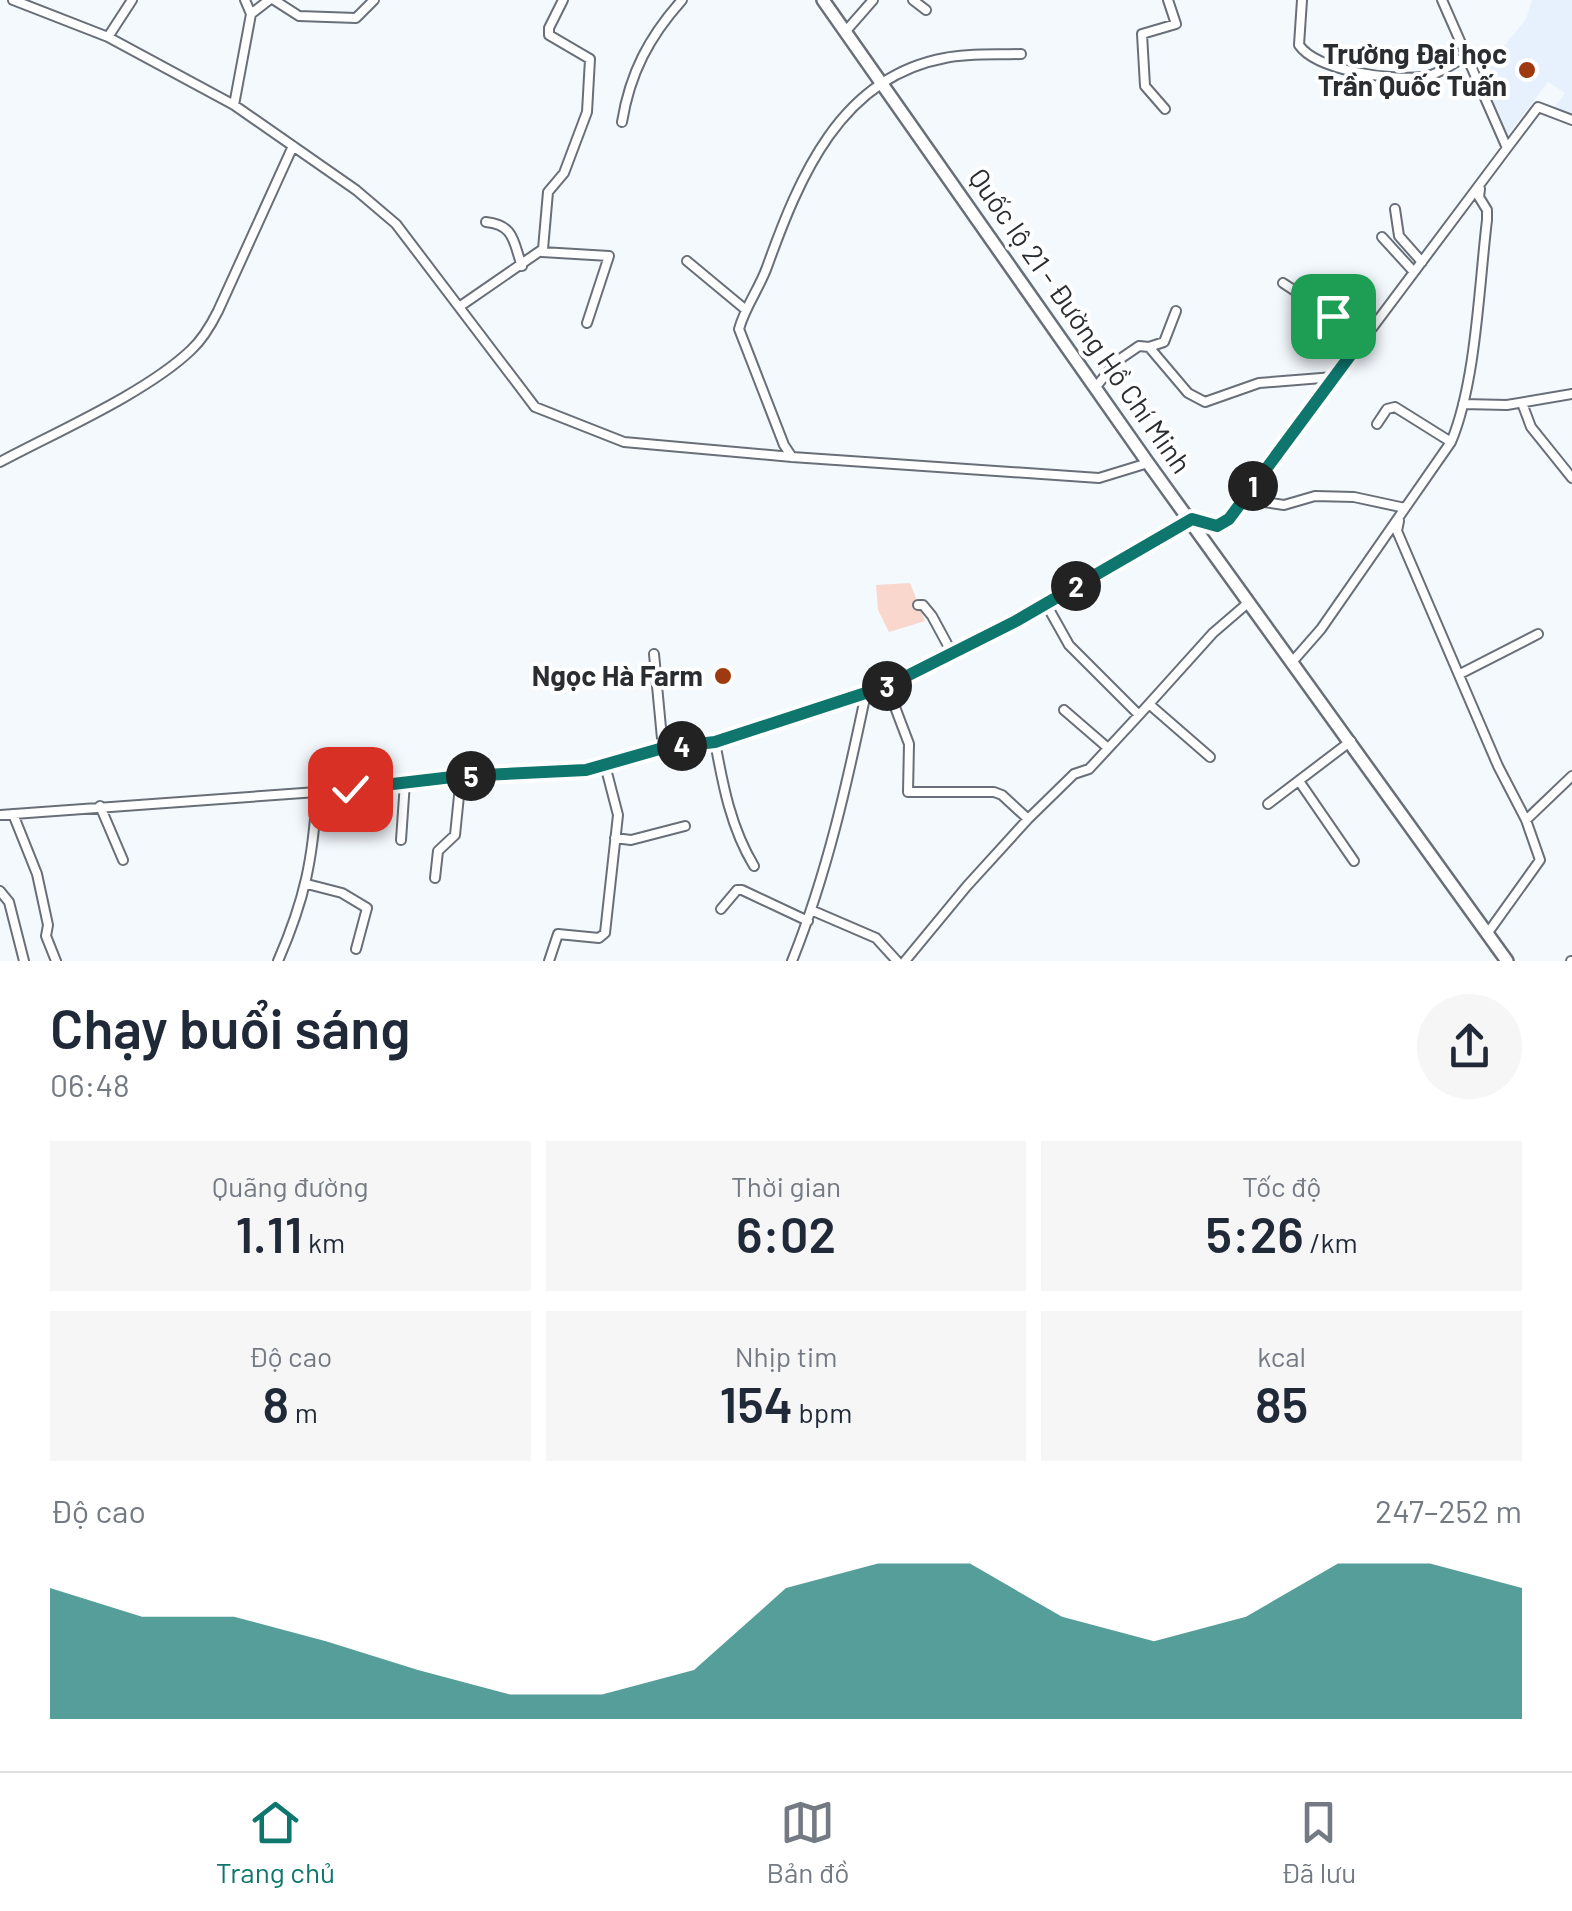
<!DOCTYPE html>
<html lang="vi">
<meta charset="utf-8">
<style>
body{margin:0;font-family:Barlow,sans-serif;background:#f6f6f7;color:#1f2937;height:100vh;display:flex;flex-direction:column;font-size:38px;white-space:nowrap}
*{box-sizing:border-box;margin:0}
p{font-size:32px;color:#747a83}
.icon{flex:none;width:55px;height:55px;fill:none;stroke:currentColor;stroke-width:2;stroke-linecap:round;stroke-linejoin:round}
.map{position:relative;height:961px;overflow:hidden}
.sheet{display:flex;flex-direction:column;background:#fff;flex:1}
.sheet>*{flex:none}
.pin{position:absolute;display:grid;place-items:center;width:85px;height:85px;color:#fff;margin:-42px;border-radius:20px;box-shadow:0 5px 15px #0006}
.km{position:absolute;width:50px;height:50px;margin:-25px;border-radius:50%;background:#222;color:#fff;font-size:28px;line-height:50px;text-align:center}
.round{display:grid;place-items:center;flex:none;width:105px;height:105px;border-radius:52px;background:#f6f6f7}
.overview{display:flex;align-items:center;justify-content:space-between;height:170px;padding:0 50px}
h1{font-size:55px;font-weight:600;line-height:75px}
.figures{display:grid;grid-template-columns:repeat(3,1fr);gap:15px;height:170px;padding:10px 50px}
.figures div{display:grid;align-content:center;border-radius:0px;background:#f6f6f7;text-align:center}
.figures b{font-size:50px;font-weight:600}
.figures small{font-size:28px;font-weight:400}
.figures p{font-size:28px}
.chart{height:280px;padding:20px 50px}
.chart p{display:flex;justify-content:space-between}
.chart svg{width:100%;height:180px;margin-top:10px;fill:#0f766e;opacity:.7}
.dock{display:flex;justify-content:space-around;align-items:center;height:140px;border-top:2px solid #e0e1e3;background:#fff;font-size:28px;color:#747a83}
.dock a{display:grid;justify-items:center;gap:5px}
.dock .selected{color:#0f766e}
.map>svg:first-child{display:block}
</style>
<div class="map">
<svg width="1572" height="961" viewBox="0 0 1572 961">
<rect width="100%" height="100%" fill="#f4f9fe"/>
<path fill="#e7f1fe" d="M1532 0H1572V113L1554 108 1565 93 1548 82 1505 138 1479 59 1506 44 1526 19Z"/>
<path fill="#f9d7cc" d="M910 583 925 621 889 632 878 610 876 585Z"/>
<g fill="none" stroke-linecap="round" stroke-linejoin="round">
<defs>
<path id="minor" d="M13 0 108 37 234 105 356 190 396 224 535 407 624 442 792 457 1099 478 1148 463
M274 0 299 16 356 18 374 0
M913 0 926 10
M1302 0 1299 45C1317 71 1393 81 1423 77 1439 74 1453 64 1466 56
M251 14 269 0
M845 32 873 0
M108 37 132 0
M234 105 251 14 245 0
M1165 109 1145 86 1142 34 1176 24 1168 0
M622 122C630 73 649 37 682 0
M1507 148 1538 107 1572 120
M1395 209 1399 236 1422 262
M486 222C515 225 513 242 522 266
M1382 237 1414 272
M542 252 609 256 587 323
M687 261 746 310
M1283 283 1333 316 1358 345
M459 307 543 249 548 192 564 173 587 112 590 59 549 35V28L563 0
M1149 347 1188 393 1205 402 1259 383 1334 377
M1095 388 1117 361 1139 346 1149 347 1164 342 1176 311
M1522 403 1531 427 1572 478
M1463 404 1507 405 1572 394
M1377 424 1387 409 1395 407 1451 442
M792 457 784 445 739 329C745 307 759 289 767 267 799 178 840 77 945 58 970 53 996 55 1021 54
M0 462C56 432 146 393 191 350 203 339 211 325 218 311L293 146
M1244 499 1284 505 1315 496 1354 497 1405 508
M1399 521 1397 531 1498 766 1526 820 1540 860 1487 934
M1046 604 1069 645 1139 715 1149 704 1210 757
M918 605H923L932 616 952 653
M654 654 663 749
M1293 661 1321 629 1451 442C1476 383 1479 286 1487 220V210L1479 197 1480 189
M1460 674 1538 634
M887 686 909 744 908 792H994L1002 795 1028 819
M1149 704 1213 633 1249 602
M1064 710 1108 748
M715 742C723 786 731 828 754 866
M1299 781 1354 861
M1268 804 1351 741
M100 806 123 860
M13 814 37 874 48 925 46 936 56 961
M0 815 317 792 461 776 586 770 663 749 715 742 887 686 1016 621 1192 519 1217 526 1229 519 1507 148 1442 0
M1526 820 1572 776
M615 838 631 840 685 826
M401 840 405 782
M435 878 438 851 455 835 461 776
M307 884 342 893 367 908 356 949
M0 891 9 902 24 961
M721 909 737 890H742L808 921
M811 910 876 938 897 961
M278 961C305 899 313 859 317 792
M549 961 558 934 599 938 605 933 618 815 605 765
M792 961C827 874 847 784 866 693
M905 961 967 886 1028 819 1074 774 1089 769 1139 715
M1571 961H1572"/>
<path id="highway" d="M823 0 1148 463 1507 961"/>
</defs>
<use href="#minor" stroke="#696f78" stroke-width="12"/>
<use href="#highway" stroke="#696f78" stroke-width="16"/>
<use href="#minor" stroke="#fff" stroke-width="8"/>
<use href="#highway" stroke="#fff" stroke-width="11"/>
</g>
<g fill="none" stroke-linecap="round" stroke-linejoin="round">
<defs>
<path id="route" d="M350 789 461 776 586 770 663 748 715 742 887 686 1016 621 1192 519 1217 526 1229 519 1358 345 1333 316"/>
</defs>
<use href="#route" stroke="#fff" stroke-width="20"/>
<use href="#route" stroke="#0f766e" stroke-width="12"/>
</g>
<g fill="#9f3a10" stroke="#fff" stroke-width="4">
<circle cx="1527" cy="70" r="10"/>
<circle cx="723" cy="676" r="10"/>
</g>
<g text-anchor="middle" stroke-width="8" stroke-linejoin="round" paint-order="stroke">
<g font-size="28" font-weight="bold" fill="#2b2e31" stroke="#fff" text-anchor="end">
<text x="1507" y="64">Trường Đại học<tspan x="1507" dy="32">Trần Quốc Tuấn</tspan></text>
<text x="703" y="686">Ngọc Hà Farm</text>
</g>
<g font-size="28" fill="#2b2e31" stroke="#fff">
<text transform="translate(1080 321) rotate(55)" y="10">Quốc lộ 21 - Đường Hồ Chí Minh</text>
</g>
</g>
</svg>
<div class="pin" style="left:1333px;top:316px;background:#1e9e55"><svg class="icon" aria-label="arrive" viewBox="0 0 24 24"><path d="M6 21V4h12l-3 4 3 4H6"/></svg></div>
<div class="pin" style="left:350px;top:789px;background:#d93025"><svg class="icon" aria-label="check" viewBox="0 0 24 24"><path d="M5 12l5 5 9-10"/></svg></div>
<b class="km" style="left:1253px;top:486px">1</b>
<b class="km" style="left:1076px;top:586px">2</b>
<b class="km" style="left:887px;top:686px">3</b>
<b class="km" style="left:682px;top:746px">4</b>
<b class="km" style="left:471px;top:776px">5</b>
</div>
<section class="sheet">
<div class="overview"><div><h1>Chạy buổi sáng</h1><p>06:48</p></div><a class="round"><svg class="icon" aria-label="share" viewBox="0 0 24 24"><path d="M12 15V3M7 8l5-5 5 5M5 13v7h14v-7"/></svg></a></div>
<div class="figures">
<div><p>Quãng đường</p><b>1.11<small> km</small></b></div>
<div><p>Thời gian</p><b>6:02</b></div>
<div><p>Tốc độ</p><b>5:26<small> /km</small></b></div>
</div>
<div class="figures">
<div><p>Độ cao</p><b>8<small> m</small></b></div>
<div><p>Nhịp tim</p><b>154<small> bpm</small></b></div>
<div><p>kcal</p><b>85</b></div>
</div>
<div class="chart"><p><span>Độ cao</span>247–252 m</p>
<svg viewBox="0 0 160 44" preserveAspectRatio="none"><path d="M0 44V12L10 19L20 19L30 25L40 32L50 38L60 38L70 32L80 12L90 6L100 6L110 19L120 25L130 19L140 6L150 6L160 12V44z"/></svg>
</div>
</section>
<nav class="dock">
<a class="selected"><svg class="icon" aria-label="home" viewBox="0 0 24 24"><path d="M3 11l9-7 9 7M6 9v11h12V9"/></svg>Trang chủ</a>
<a><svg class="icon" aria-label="map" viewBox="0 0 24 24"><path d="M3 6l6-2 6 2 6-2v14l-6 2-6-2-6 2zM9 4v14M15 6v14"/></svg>Bản đồ</a>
<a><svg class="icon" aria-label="saved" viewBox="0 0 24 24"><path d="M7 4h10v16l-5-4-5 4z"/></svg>Đã lưu</a>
</nav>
